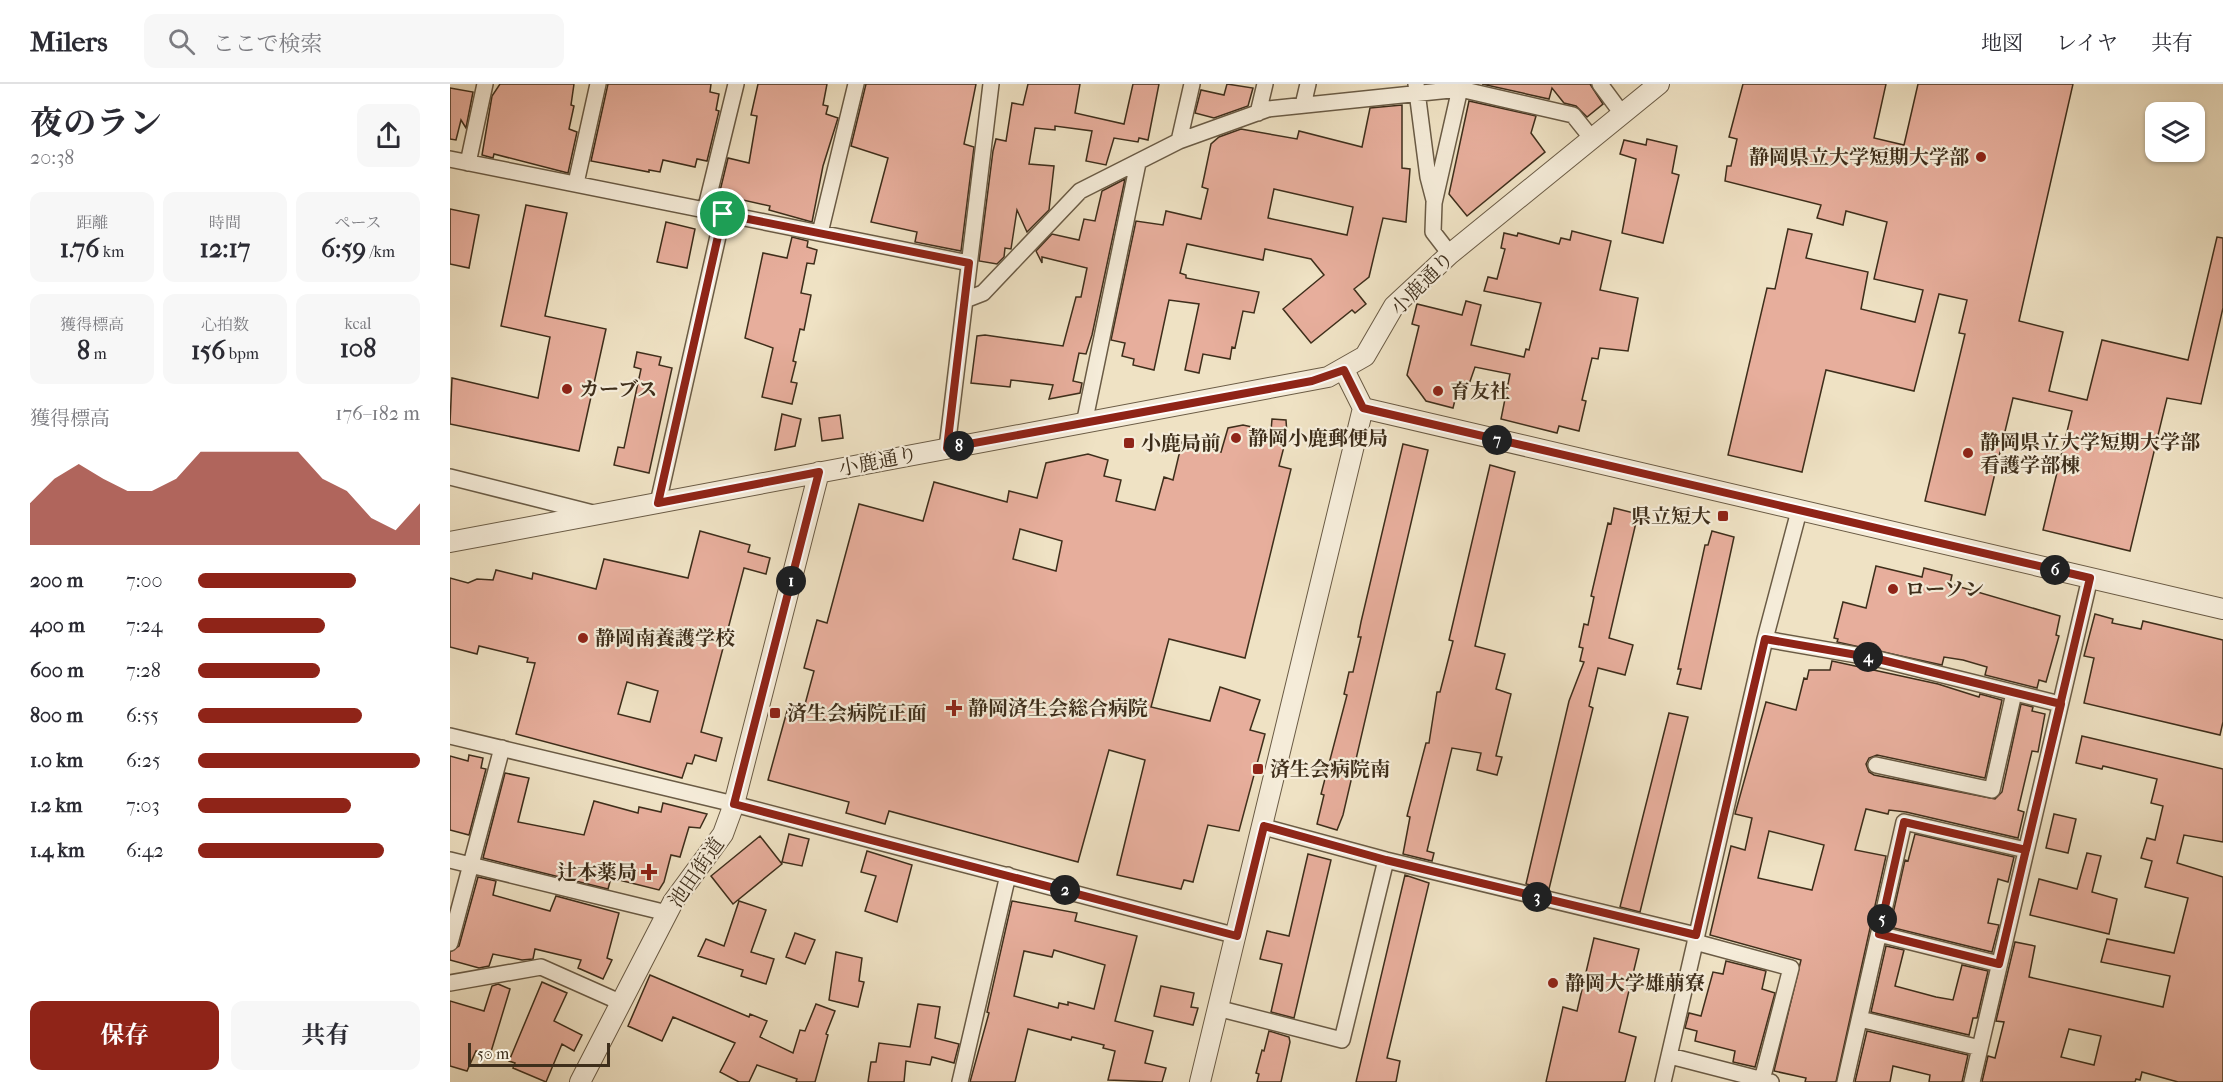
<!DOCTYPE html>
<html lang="ja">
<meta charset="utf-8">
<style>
body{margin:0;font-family:"IM FELL French Canon","Noto Serif JP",serif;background:#f7f7f7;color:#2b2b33;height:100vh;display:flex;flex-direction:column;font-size:22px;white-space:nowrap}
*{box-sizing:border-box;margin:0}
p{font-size:20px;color:#7c7c81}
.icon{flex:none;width:33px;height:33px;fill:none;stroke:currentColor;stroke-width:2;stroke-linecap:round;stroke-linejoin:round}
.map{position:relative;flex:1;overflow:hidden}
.drawer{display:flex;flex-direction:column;background:#fff;width:450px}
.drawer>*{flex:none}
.fabs{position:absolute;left:1695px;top:18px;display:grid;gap:12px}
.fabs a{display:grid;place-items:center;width:60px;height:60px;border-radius:12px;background:#fff;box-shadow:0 2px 4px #0004;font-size:30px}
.scale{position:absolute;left:18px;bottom:15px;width:142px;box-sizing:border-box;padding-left:6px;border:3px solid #3e2e1b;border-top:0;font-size:16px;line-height:21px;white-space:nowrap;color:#3e2e1b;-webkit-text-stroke:4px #f5ecd9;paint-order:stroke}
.pin{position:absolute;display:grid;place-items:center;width:51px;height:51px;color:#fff;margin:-26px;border:3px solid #fff;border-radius:50%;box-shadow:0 2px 6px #0007}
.km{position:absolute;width:30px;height:30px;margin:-15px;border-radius:50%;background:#222;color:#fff;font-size:16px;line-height:30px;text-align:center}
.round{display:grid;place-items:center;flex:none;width:63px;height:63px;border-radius:12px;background:#f7f7f7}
.summary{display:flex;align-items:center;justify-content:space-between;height:102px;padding:0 30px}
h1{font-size:33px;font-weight:700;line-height:45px}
.metrics{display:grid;grid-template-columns:repeat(3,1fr);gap:9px;height:102px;padding:6px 30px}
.metrics div{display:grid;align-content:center;border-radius:12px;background:#f7f7f7;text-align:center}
.metrics b{font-size:26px;font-weight:700}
.metrics small{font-size:16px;font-weight:400}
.metrics p{font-size:16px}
.chart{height:168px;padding:12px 30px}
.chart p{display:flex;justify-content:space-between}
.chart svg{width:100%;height:108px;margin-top:6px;fill:#8f2418;opacity:.7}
.button{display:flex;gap:12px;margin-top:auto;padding:12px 30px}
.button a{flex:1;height:69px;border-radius:12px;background:#8f2418;color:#fff;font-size:24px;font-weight:700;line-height:69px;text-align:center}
.button a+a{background:#f7f7f7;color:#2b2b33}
ul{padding:0 30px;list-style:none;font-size:20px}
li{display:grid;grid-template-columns:96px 72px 1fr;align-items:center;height:45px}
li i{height:15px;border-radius:8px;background:#8f2418}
header{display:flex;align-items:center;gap:36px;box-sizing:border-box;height:84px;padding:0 30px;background:#fff;border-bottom:2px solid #e1e1e2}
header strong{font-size:28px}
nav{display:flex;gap:33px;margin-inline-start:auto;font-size:21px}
.search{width:420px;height:54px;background:#f7f7f7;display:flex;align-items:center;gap:15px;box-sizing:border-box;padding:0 21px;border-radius:12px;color:#7c7c81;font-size:22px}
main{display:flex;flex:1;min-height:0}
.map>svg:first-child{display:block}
</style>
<header>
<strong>Milers</strong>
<div class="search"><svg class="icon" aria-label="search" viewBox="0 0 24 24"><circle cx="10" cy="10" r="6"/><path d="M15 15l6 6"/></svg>ここで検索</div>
<nav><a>地図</a><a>レイヤ</a><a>共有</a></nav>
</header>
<main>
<section class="drawer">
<div class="summary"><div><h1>夜のラン</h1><p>20:38</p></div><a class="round"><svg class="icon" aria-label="share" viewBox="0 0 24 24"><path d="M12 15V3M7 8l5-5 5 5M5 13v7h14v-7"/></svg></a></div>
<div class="metrics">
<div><p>距離</p><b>1.76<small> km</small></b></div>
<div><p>時間</p><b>12:17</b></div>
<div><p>ペース</p><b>6:59<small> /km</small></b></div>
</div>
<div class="metrics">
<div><p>獲得標高</p><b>8<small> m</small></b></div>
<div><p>心拍数</p><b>156<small> bpm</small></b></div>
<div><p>kcal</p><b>108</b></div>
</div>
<div class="chart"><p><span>獲得標高</span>176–182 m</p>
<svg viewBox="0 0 160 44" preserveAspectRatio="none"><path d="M0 44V27L10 17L20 11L30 17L40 22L50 22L60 17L70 6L80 6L90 6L100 6L110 6L120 17L130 22L140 33L150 38L160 27V44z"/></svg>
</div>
<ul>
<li><b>200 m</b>7:00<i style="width:71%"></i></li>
<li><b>400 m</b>7:24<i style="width:57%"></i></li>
<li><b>600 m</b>7:28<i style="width:55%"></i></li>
<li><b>800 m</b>6:55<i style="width:74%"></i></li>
<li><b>1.0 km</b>6:25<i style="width:100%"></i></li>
<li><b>1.2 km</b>7:03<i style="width:69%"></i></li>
<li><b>1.4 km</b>6:42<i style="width:84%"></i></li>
</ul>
<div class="button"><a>保存</a><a>共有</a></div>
</section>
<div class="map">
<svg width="1773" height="998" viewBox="0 0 1773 998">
<rect width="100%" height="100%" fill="#efe2c4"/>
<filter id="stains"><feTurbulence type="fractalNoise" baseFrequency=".00333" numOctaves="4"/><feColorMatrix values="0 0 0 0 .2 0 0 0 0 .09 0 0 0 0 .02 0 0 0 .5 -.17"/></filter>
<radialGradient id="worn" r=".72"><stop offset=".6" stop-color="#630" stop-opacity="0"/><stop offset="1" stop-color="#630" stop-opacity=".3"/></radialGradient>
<path fill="#e7ae9c" stroke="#3e2e1b" stroke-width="1.5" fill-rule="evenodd" d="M50 0H124L121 21 124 22 119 45 127 48 118 89 44 70 43 74 32 71 42 12Z
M158 0H261L260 8 269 10 266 26 269 27 257 77 247 75 245 83 213 76 210 88 199 86V88L141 77Z
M308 0H377L373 21 378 22 376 30 388 34 373 82 362 138 319 126 320 122 275 112 276 108 270 107 278 74 299 79 307 32 301 31Z
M416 0H526L514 60 524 63 511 167 465 158 467 148 421 138 438 74 401 62Z
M578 0H630L625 29 674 40 683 0H709L698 56 689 54 688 58 664 54 656 81 636 77 642 47 605 42V46L585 44 579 80 604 82 599 126 577 148 567 126 561 165 555 164 554 173 547 180 529 177 543 67 546 55 556 57 562 19 573 21Z
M777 0 803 4 798 22 764 34 745 29 751 6 774 11Z
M1032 0H1140L1153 20 1137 33 1126 22 1114 19 1102 4 1099 15Z
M1293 0H1436L1424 54 1454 61 1468 0H1623L1569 237 1613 248 1599 307 1637 316 1652 256 1738 276 1767 153 1773 154V224L1751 320 1717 314 1680 467 1593 446 1622 327 1563 314 1535 431 1475 417 1515 250 1509 249 1517 216 1489 210 1464 307 1376 286 1352 388 1278 371 1317 204 1325 205 1338 145 1362 150 1356 174 1418 188 1411 225 1465 238 1473 206 1424 195 1437 138 1396 127 1393 141 1367 134 1371 121 1275 97 1277 82H1281L1287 55 1279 53Z
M0 4 23 8 16 44 11 36 6 56 0 55Z
M1019 17 1086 32 1081 49 1095 68 1017 132 999 110Z
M952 21V84L960 85 956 138 933 134 919 193 904 205 916 220 905 229 902 226 861 259 833 225 874 191 861 175 815 165 813 176 737 160 730 189 736 191V194L809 208 804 229 793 227 785 264 782 263 780 275 753 270 749 289 735 286 749 220 719 216 704 286 683 281 684 275 672 272 675 259 661 256 686 137 713 141 716 127 751 135 758 105 752 103 761 60 769 53 791 45 847 55 849 47 912 63 920 24ZM824 105 903 123 897 151 818 134Z
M1197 55 1227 62 1222 89 1229 91 1213 159 1172 149 1186 75 1170 70 1174 56 1196 61Z
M675 95 642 251 636 270 629 269 623 297 632 299 630 309 599 315 603 301 561 296 560 303 521 299 527 252 535 251 613 262 626 213H631L637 184 592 173V179L586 167 602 150 629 156 634 135 645 137 652 107Z
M76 121 117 129 95 232 156 245 129 367 0 340 2 294 88 314 100 253 51 242Z
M0 125 29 131 19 184 0 180Z
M216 138 245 145 237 184 207 178Z
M1122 147 1161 157 1150 206 1188 214 1178 267 1150 264 1148 275 1142 274 1132 316 1136 317 1129 347 1109 342 1107 349 1051 335 1060 290 1025 283 1017 306 1008 304 1003 324 976 317 957 291 969 242 962 240 967 220 1012 231 1016 217 1031 221 1021 261 1074 273 1076 265 1079 266 1091 219 1034 207 1038 193 1047 195 1055 165 1051 164 1054 149 1067 152 1068 149 1109 160 1111 154 1120 156Z
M342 153 358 157 357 163 367 166 364 180 357 179 351 209 361 211 354 246 350 245 343 277 346 278 341 298 347 299 342 320 312 313 323 264 295 254 313 169 337 174Z
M187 268 211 273 209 281 222 284 199 389 164 381 168 363 174 364 191 285 184 283Z
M332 330 351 335 345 362 325 366Z
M390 331 393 354 372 357 369 334Z
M822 335 836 336 837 351 829 382 841 385 795 574 719 555 701 623 760 637 770 603 810 616 800 646 815 650 789 747 758 741 743 798 734 796 731 805 667 791 695 676 659 666 628 778 439 727 435 740 396 729 399 718 318 696 339 620 354 624 364 587 354 584 367 536 377 539 409 420 473 437 484 398 557 418 559 407 587 414 596 379 638 370 658 376 654 392 671 396 666 417 705 426 714 393 723 396 732 358 771 368 778 344 793 341 821 347ZM570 445 612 457 606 487 563 475Z
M953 360 978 366 893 731 887 746 867 740 874 711 871 710 897 611 894 610 899 588H903L911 553H908L911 538Z
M1040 381 1065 388 1025 562 1055 570 1046 605 1061 610 1046 672 1052 673 1047 691 1027 686 1031 669 1002 664 977 767 984 769 982 777 953 770 960 733 957 732 976 659H979L987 608H990L1003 557 999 556Z
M1164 424 1188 430 1159 554 1183 561 1175 591 1148 584 1139 622 1143 624 1099 805 1076 800 1119 617 1134 578 1130 577 1133 564 1129 563 1134 540 1138 541 1144 513 1141 512 1158 439 1161 440Z
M250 447 300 461 298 468 320 474 316 490 294 484 251 648 272 654 266 677 245 671 242 680 237 679 232 694 66 650 85 579 77 578 78 574 29 562 27 570 0 563V494L18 499 27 495 43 496 46 486 82 495 83 489 146 505 154 475 238 494ZM177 598 208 607 200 638 168 630Z
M1262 447 1284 453 1251 605 1227 600 1231 585H1228L1255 461H1258Z
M1426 482 1472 493 1474 484 1502 491 1500 500 1610 532 1606 551 1609 552 1596 598 1589 596 1587 604 1535 591 1537 583 1513 576 1494 573 1492 581 1387 558 1388 555 1384 554 1393 518 1416 524Z
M1645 530 1663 535 1662 539 1691 545 1693 537 1773 556V638L1770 651 1634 619 1644 574 1634 572Z
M1382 577 1488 600 1529 613 1530 610 1552 616 1535 694 1427 671 1419 674 1416 680 1419 688 1424 691 1545 715 1552 708 1571 620 1583 623 1582 627 1595 630 1588 668 1582 667 1568 726 1574 728 1568 754 1456 728 1439 726 1438 730 1416 725 1405 766 1436 772 1386 998H1355L1356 994 1324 987 1351 876 1260 851 1281 762 1295 766 1302 734 1285 730 1316 618 1346 626 1354 594 1357 595 1359 586H1380ZM1319 747 1374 761 1362 806 1308 794Z
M1219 629 1238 633 1190 828 1170 823Z
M1632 652 1773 685V758L1734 751 1727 779 1773 793V998H1728L1692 988 1690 996 1686 995 1685 998H1532L1538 972 1545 974 1554 938 1546 937 1565 858 1585 862 1579 893 1713 923 1720 892 1651 878 1657 855 1724 869 1738 814 1695 803 1702 777 1691 774 1697 754 1705 756 1713 722 1701 719 1707 695 1653 682 1652 685 1626 679ZM1619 945 1651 952 1644 981 1611 973Z
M19 671 33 674 31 684 36 685 19 751 0 746V672L18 677Z
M55 689 79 694 68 738 134 751 144 717 188 729 189 723 211 728 213 719 257 730 250 744 239 743 230 773 221 771 214 798 209 806 161 794 158 805 33 774Z
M1604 730 1626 735 1618 769 1596 764Z
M339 750 359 755 352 782 332 778Z
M1465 750 1564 773 1558 798 1548 795 1538 839 1549 841 1542 868 1440 843 1455 776 1458 777Z
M310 752 332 780 283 820 261 792Z
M417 767 462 781 447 838 415 827 426 792 411 788Z
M1637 769 1651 772 1642 808 1667 815 1659 850 1580 831 1589 795 1627 805Z
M858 770 881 776 844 934 821 928 832 880 810 875 817 847 839 852Z
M955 791 979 799 937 974 950 977 946 998H906Z
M28 793 46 797 43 811 100 827 106 812 169 829 157 874 162 876 153 895 128 884 131 876 85 865 83 875 72 876 43 870 39 882 29 884 0 876V868L9 862Z
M289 817 316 826 301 868 324 875 316 900 291 892 293 886 248 872 256 855 274 862Z
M562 817 627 829 625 837 687 852 665 937 703 947 695 979 716 984 712 998 658 996 665 967 653 964 654 961 622 953 621 956 578 945 565 998H520L539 929 537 928ZM604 866 655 881 644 925 618 918V921L609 919 608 924 564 912 574 867 602 873Z
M345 849 365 856 355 880 336 873Z
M1144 854 1189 865 1169 948 1186 953 1175 998H1096L1113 923 1127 927Z
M1436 862 1454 866 1445 902 1486 913 1503 916 1512 881 1538 887 1527 934H1523L1519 951 1421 928Z
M386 868 412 874 409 897 414 898 408 923 379 916Z
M1276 877 1316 887 1312 905 1325 909 1305 983 1283 978 1285 967 1245 957 1247 947 1235 944 1239 929 1251 932 1263 888 1273 890Z
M200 891 299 933 300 930 317 937 310 953 343 969 350 946 355 947 366 920 385 927 376 950 378 951 365 998H346L347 995 307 981 299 998H289L270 988 285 959 223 933 212 957 178 942Z
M92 898 117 909 104 937 132 951 124 967 112 960 96 998 63 984 65 979 59 977Z
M48 900 60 905 40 971 26 967 17 987 0 982V917L34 927 42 902Z
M711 902 744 909 741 923 748 924 743 941 704 932Z
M468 920 490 923 485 954 509 960 504 979 482 973 480 981 456 977 454 998H418L421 978H426L429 959 460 963Z
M819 947 839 953 840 958 831 998H807L809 990 806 989 812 966 814 967Z
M1417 947 1518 971 1512 998H1479L1480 991 1443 982 1440 998H1405Z"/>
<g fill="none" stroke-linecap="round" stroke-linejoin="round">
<defs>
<path id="minor" d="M966 0 978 93 984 116
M1150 0 1173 31
M853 21 858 0
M808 29 815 0
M729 57 742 0
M0 75 519 179
M18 79 35 0
M126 99 148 0
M255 127 286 0
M370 149 406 0
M1000 170 983 148 984 119 1011 0
M515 216 533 209 630 107 729 57 818 25 1010 5 1123 31 1143 56
M634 340 688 79
M497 364 541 0
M0 393 143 429
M208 419 273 130
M1315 555 1424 574 1610 620
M0 652 284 720 787 852
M1426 681 1542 706 1564 609
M814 743 936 776 1246 851
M0 776 217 829
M1429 850 1549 880
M1245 858 1341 884 1312 996
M0 859 52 664
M0 899 91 883 172 919
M767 924 892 956 936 776
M1410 935 1530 964
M1220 972 1321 998
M510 998 558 791
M1213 998 1315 555 1349 427
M1395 998 1454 738 1576 766
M1522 998 1640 494"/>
<path id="tertiary" d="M913 324 1773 525
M0 458 878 293 915 272 944 222 1000 170 1209 0
M130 998 223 818 273 750 284 720 369 388
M750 998 913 324 894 286"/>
</defs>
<use href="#minor" stroke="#6a5b45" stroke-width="18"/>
<use href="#tertiary" stroke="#6a5b45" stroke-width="22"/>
<use href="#minor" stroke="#f5ecd9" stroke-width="15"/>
<use href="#tertiary" stroke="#f5ecd9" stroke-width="20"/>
</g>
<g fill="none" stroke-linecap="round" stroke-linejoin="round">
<defs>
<path id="route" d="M273 130 208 419 369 388 284 720 787 852 814 742 936 776 1246 851 1315 555 1424 574 1611 620 1576 766 1454 738 1429 850 1549 880 1640 494 913 324 894 286 862 297 497 364 519 179 273 130"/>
</defs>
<use href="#route" stroke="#fff" stroke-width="12"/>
<use href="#route" stroke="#8f2418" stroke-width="8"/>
</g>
<g fill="#8f2418" stroke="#f5ecd9" stroke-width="2">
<circle cx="1531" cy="73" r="6"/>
<circle cx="117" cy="305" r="6"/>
<circle cx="988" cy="307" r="6"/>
<circle cx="786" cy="354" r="6"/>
<rect x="673" y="353" width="12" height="12" rx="3"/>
<circle cx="1518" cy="369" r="6"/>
<rect x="1267" y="426" width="12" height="12" rx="3"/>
<circle cx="1443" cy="505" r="6"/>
<circle cx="133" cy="554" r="6"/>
<path d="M501 615h6v6h6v6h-6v6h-6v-6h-6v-6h6z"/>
<rect x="319" y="623" width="12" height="12" rx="3"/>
<rect x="802" y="679" width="12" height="12" rx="3"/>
<path d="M196 779h6v6h6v6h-6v6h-6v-6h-6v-6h6z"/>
<circle cx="1103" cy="899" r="6"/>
</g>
<g text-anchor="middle" stroke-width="4.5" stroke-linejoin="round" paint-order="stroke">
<g font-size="20" font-weight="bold" fill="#3e2e1b" stroke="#f5ecd9" text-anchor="start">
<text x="1519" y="80" text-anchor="end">静岡県立大学短期大学部</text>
<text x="129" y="312">カーブス</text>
<text x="1000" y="314">育友社</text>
<text x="798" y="361">静岡小鹿郵便局</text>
<text x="1530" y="365">静岡県立大学短期大学部<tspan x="1530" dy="23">看護学部棟</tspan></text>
<text x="691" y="366">小鹿局前</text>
<text x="1261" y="439" text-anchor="end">県立短大</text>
<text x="1455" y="512">ローソン</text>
<text x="145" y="561">静岡南養護学校</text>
<text x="518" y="631">静岡済生会総合病院</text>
<text x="337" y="636">済生会病院正面</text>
<text x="820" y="692">済生会病院南</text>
<text x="187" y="795" text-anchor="end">辻本薬局</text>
<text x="1115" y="906">静岡大学雄萠寮</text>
</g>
<g font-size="20" fill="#3e2e1b" stroke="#f5ecd9">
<text transform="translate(972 199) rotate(-45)" y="7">小鹿通り</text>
<text transform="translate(428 377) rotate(-11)" y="7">小鹿通り</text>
<text transform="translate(246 788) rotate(-55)" y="7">池田街道</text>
</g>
</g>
<rect width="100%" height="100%" filter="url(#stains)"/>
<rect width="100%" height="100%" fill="url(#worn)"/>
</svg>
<div class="fabs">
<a><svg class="icon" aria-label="layers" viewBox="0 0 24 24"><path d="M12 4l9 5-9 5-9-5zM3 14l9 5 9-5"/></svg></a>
</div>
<div class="scale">50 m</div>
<div class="pin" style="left:273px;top:130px;background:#1e9e55"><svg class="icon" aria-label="arrive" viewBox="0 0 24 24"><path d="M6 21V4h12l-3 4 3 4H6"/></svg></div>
<b class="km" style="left:341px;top:497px">1</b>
<b class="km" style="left:615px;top:806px">2</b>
<b class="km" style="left:1087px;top:813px">3</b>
<b class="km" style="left:1418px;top:573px">4</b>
<b class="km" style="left:1432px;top:835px">5</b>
<b class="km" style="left:1605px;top:486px">6</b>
<b class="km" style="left:1047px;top:356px">7</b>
<b class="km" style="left:509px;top:362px">8</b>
</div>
</main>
